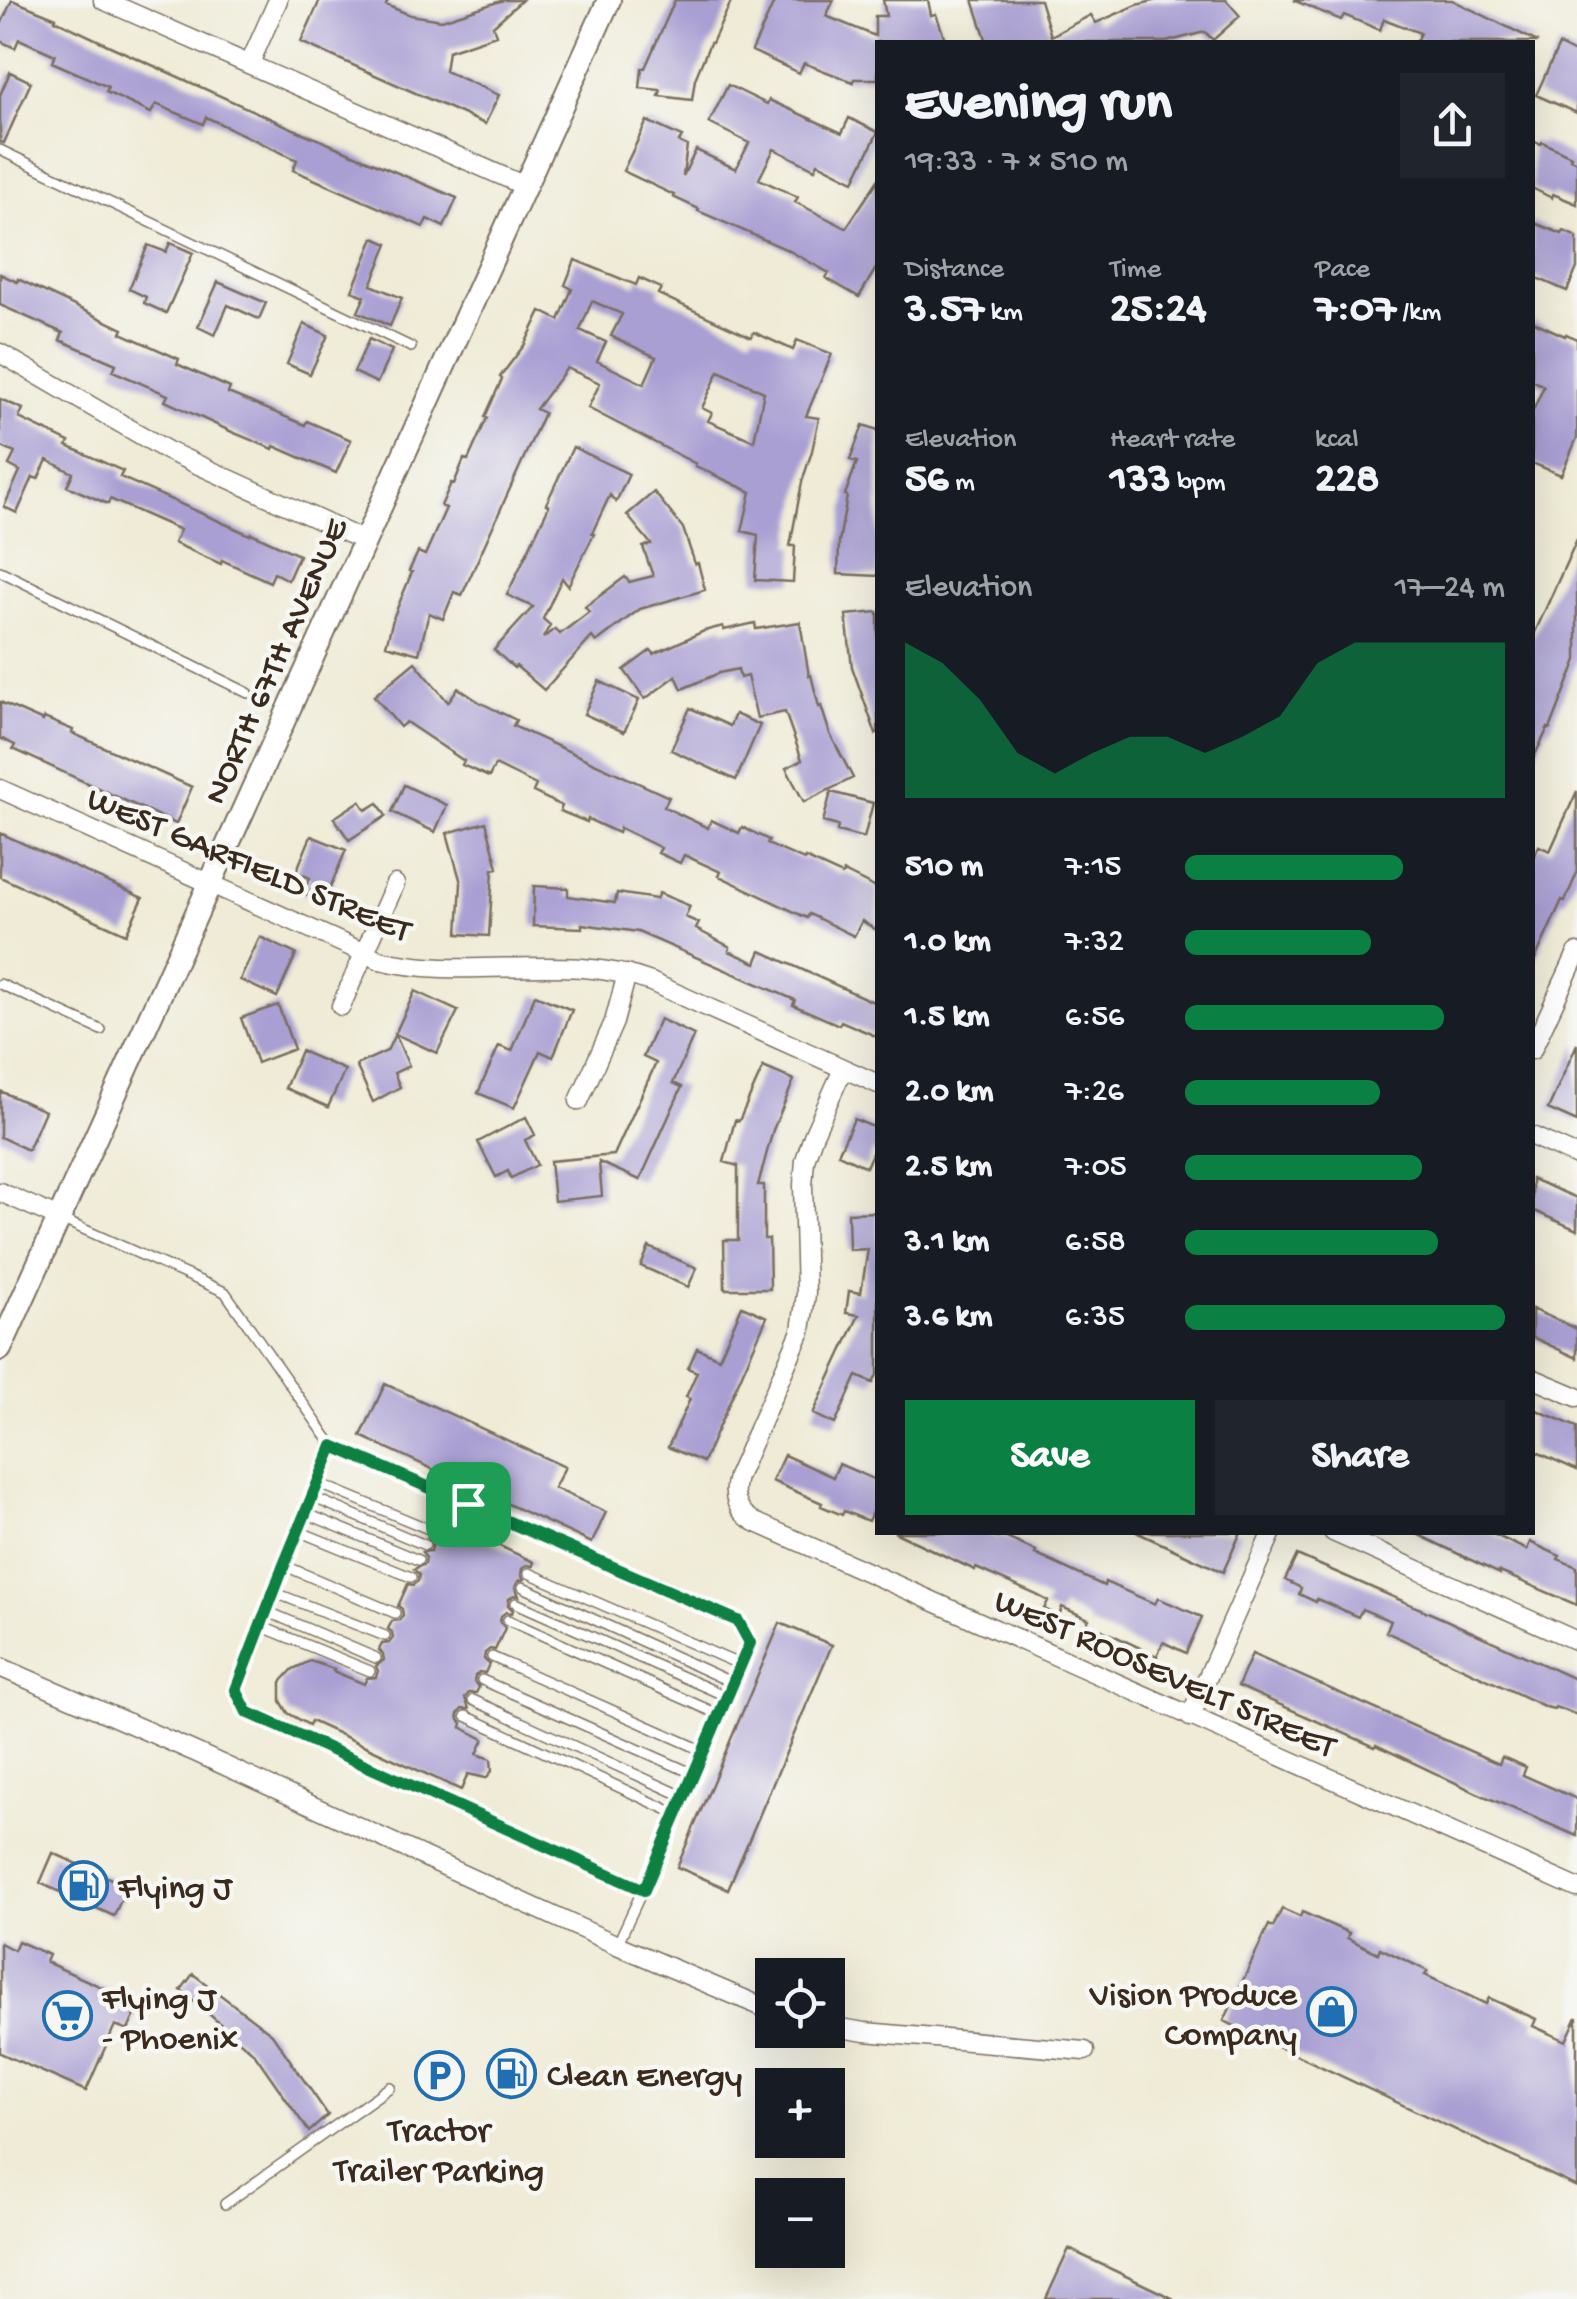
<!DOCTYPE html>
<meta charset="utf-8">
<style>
body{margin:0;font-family:"Gochi Hand",sans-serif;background:#20242c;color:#f1f3f6;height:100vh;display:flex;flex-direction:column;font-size:38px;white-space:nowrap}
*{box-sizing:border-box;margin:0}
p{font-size:32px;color:#9ea1a6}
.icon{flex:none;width:55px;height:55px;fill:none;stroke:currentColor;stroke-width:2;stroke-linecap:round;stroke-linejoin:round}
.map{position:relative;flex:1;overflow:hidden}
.sheet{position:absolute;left:875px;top:40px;width:660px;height:1495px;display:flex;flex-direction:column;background:#171b24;border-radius:0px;box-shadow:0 10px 40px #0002}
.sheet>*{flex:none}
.controls{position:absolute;left:755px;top:1958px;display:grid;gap:20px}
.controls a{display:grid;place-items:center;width:90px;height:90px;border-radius:0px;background:#171b24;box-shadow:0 10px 40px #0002;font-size:50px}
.pin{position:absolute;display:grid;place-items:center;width:85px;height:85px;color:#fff;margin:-42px;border-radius:20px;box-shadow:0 5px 15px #0006}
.round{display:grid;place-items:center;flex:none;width:105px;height:105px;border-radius:0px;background:#20242c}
.overview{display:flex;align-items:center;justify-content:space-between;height:170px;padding:0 30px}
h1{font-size:55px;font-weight:700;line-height:75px}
.stats{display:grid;grid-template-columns:repeat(3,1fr);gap:15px;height:170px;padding:10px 30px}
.stats div{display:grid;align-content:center}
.stats b{font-size:42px;font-weight:700}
.stats small{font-size:28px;font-weight:400}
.stats p{font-size:28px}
.chart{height:280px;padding:20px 30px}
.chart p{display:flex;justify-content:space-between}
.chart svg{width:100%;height:180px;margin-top:10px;fill:#0b8043;opacity:.7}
.cta{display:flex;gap:20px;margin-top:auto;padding:20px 30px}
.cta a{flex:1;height:115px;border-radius:0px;background:#0b8043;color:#fff;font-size:40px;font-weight:700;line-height:115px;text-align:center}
.cta a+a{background:#20242c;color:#f1f3f6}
ul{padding:0 30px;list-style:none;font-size:32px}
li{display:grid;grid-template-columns:160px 120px 1fr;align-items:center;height:75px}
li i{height:25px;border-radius:12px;background:#0b8043}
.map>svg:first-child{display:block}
</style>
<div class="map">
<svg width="1577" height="2299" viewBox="0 0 1577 2299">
<rect width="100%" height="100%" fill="#f6f6f2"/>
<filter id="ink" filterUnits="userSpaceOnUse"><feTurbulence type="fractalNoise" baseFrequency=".01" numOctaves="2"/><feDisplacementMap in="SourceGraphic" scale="20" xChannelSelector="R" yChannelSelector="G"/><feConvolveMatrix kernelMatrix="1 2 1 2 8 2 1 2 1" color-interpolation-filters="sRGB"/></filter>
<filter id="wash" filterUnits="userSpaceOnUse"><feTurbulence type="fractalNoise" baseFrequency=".0048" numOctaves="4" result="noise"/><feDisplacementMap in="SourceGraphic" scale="40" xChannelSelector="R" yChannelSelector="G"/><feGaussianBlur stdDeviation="2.25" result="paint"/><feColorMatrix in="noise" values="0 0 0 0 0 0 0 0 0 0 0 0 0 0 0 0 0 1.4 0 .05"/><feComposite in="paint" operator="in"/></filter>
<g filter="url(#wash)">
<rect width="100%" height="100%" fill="#efebd6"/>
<g id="blocks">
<path fill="#a99fd3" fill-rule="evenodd" d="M12 0 56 18 55 20 110 46 289 127 457 198 444 227 427 219 423 227 293 170 297 160 206 117 203 124 156 104 151 113 106 92 108 87 52 62 55 55 19 39 15 48 0 41V27Z
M320 0H388L386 5 410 15 442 20 504 0H522L493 26 496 35 448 51 445 71 499 95 485 124 301 42Z
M675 0H732L712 43H710L695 79 692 100 659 96 661 90 640 88 642 68H645Z
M775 0H834L826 16 875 36V16H886L883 0H928L931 15 936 14 946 42H878V79H854L853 82 804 63 799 73 752 51Z
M973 0H1040L1051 36 1091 15 1096 23 1137 5 1157 0H1226L1240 16 1213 40 1205 32 1166 42H987Z
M1293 0H1452L1538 42H1416L1420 33 1384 19 1380 30 1344 15 1341 20Z
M1559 45 1577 54V113L1536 95Z
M10 72 31 82 4 143 0 142V95Z
M728 85 767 104 769 100 842 133 849 118 878 132 854 181 818 163 815 169 774 149 759 179 798 197 795 202 846 228 878 180V265L859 297 826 278 829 273 788 250 698 211 699 209 673 197 674 195 623 171 647 121 682 137 679 142 687 146 683 176 696 150 736 169 749 143 709 123Z
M1532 141 1541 144 1542 142 1571 156 1570 159 1577 162V204L1553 194 1552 198 1532 188Z
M1532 222 1562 234 1564 231 1577 237V268L1567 291 1532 276Z
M374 238 388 244 371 285 402 298 390 326 358 312 365 296 352 291Z
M170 243 193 253 166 313 144 303 146 297 129 289 148 245 166 252Z
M575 260 636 285 639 278 661 288 658 294 751 337 754 332 793 350 797 340 832 354 806 416 819 418 812 451 802 482 790 546H795L793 582 755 580 758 535 742 531 751 492 695 466 696 464 588 408 600 383 567 368 536 409 544 413 462 595 454 592 443 619 429 613 419 654 386 645 394 616 412 572 409 571 418 552 425 555 446 508 441 506 451 483 454 484 464 459 468 460 487 418 485 417 502 379 500 377 525 344 541 311 559 320 572 289 565 285ZM592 301 622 314 611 336 656 357 644 384 597 361 606 342 580 330ZM719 371 764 392 754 441 708 421 712 413 702 408Z
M0 274 17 282 18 279 123 329 121 333 179 359 177 364 230 388 228 393 305 425 307 421 351 440 336 473 274 446 273 449 232 432 165 401 168 395 113 371 116 364 60 340 63 333 0 305Z
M218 282 266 303 259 319 228 305 215 335 198 327Z
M1532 321 1565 336 1566 334 1577 339V438L1561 475 1532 463V413L1544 386 1532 380Z
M304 324 328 335 310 374 287 364Z
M369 339 392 350 377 383 354 372Z
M0 399 23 409 19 418 69 442 67 446 123 471 120 477 250 535 251 533 299 555 288 580 274 573 270 582 222 560 221 564 174 543 180 530 110 499 108 504 67 486 73 473 47 460 38 479 33 477 17 513 4 507 20 471 9 465 15 453 0 446Z
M863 425 878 430V576L838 574 839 542 847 496 845 495 857 462 850 460Z
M573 447 629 474 616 502 610 495 592 533 594 534 568 586 562 578 543 619 550 625 543 638 555 629 560 634 589 612 585 607 625 577 629 582 653 576 643 547 651 544 627 515 654 492 683 528 695 564 698 563 705 590 640 609 596 642 592 637 544 690 516 666 514 668 494 650 533 607 507 595 549 506 546 504Z
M1577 539V660L1550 729 1548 728 1532 761V639Z
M878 612V733L876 734 852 667 846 615Z
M800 622 809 676 811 675 819 707 821 706 830 734 853 778 804 802 786 768 802 760 785 712 757 718 747 676 740 678 738 669 719 673 682 689 676 676 645 699 624 670 651 650 654 654 704 631 723 626 724 630 755 623 756 629Z
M415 662 448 702 458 688 479 702 516 720 513 726 669 797 664 807 708 828 711 820 739 833 742 827 769 840 767 844 804 860 805 858 842 875 844 872 878 889V931L862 921 854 936 809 914 807 918 719 876 721 872 684 855 680 863 658 853 661 848 620 828 618 833 588 819 587 822 560 811 562 806 533 792 536 785 495 765 489 777 462 765 464 761 406 722 400 727 374 696Z
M599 681 639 700 624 732 584 714Z
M0 702 43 721 44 718 73 730 72 733 192 787 176 824 13 749 15 745 0 738Z
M690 708 730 726 735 714 760 725 736 780 671 750Z
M404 785 447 805 435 832 392 812Z
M1577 791V873L1565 901 1562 900 1532 966V861L1539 846 1550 851Z
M831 792 873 803 864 838 837 831 838 826 823 822Z
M360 801 366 810 378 803 386 816 349 840 334 818Z
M486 822 498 868 493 869 489 936 458 934 461 883 447 833Z
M0 833 143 898 126 934 0 877Z
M311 836 346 850 324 902 303 893 310 878 296 872Z
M534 886 568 888V896L615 903 617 893 656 899 659 893 690 906 685 917 699 923 696 929 730 947 729 951 756 963 761 951 878 1004V1037L841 1021 839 1025 793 1005 795 1000 638 932 582 924V928L533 926Z
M260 937 296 954 277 997 240 980Z
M415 991 458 1011 437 1053 395 1034Z
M535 995 572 1010 553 1057 540 1051 514 1108 478 1093 499 1046 512 1051Z
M278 1005 294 1049 257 1063 241 1018Z
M660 1019 694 1035 673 1083 682 1087 640 1180 599 1162 602 1196 554 1201 550 1161 614 1155 656 1063 643 1057Z
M395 1034 409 1066 394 1073 400 1087 373 1102 356 1065 387 1051Z
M1577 1044V1122L1548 1109Z
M301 1051 345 1070 328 1107 285 1088Z
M763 1067 794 1080 773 1130 758 1185H764V1239H769L770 1289H725L724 1240H738V1166L724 1162 735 1120 739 1121Z
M0 1091 45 1111 28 1150 0 1137Z
M526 1117 535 1135 525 1140 537 1165 511 1178 508 1171 496 1177 478 1142Z
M854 1119 878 1129V1153L873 1151 866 1167 838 1154Z
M1532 1179 1577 1198V1230L1532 1210Z
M878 1212V1373L873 1383 857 1376 835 1424 813 1414 859 1315 846 1313 849 1291 861 1293 868 1249 849 1250 848 1213Z
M649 1247 697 1268 688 1287 641 1266Z
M742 1306 767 1317 703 1462 668 1447 690 1399 686 1397 697 1372 688 1368 697 1348 719 1358Z
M1532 1309 1577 1329V1358L1532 1337Z
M385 1384 565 1467 554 1488 606 1512 592 1543 361 1436Z
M1532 1408 1577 1427V1470L1532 1450Z
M784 1455 833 1477 839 1464 878 1481V1499L868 1521 844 1511 842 1515 821 1506 822 1503 772 1481Z
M437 1517 534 1562 533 1566 527 1565 522 1569 521 1575 524 1579 518 1581 515 1587 519 1596 514 1595 509 1599 508 1605 513 1610 512 1613 506 1612 501 1616 500 1622 505 1628 495 1650 490 1649 485 1653 484 1659 489 1664 485 1673 480 1672 475 1676 474 1682 479 1687 476 1693H469L465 1698 469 1709H462L458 1714 459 1720 462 1723 461 1727 484 1739 477 1754 491 1759 492 1771 486 1778 468 1774 461 1790 311 1721 309 1725 288 1713 281 1701V1682L293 1669 310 1661 334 1669 333 1671 364 1684 367 1678 376 1677 378 1671 376 1666 384 1660 383 1654 379 1650 382 1644 389 1643 393 1638 392 1632 388 1629 392 1621 399 1620 403 1615 402 1609 398 1606 408 1584 413 1585 418 1581 419 1575 414 1569 425 1564 426 1558 422 1552 431 1551 433 1543 428 1538 435 1537 439 1532 438 1526 434 1523Z
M894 1532H985L998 1538 1000 1535 1036 1551 1035 1554 1104 1586 1105 1582 1155 1604 1158 1598 1202 1617 1186 1653 1163 1642 1157 1656 1087 1623 1089 1619 1062 1607 1059 1616 1044 1609 1048 1601 1037 1595 976 1568 975 1570Z
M1136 1532H1241L1223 1572Z
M1413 1532H1489L1527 1550 1530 1542 1560 1556 1558 1559 1577 1567V1605L1500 1572V1574Z
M1297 1555 1446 1620 1577 1680V1715L1555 1707 1554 1709 1546 1707 1386 1632 1391 1621 1362 1609 1358 1617 1317 1599 1316 1602 1299 1594 1301 1588 1285 1580Z
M780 1623 832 1645 728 1889 677 1867Z
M1252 1654 1499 1764 1502 1757 1526 1767 1523 1775 1577 1799V1836L1477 1793 1376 1745 1375 1747 1238 1686Z
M53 1853 127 1886 114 1916 40 1883Z
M1282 1909 1300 1917 1302 1912 1349 1933 1347 1938 1378 1953 1380 1948 1428 1971 1425 1975 1486 2004 1489 1998 1536 2019 1533 2026 1566 2041 1577 2017V2187L1224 2021 1269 1925 1273 1927Z
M18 1941 49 1955 46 1962 128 1999 126 2002 138 2008 128 2030 115 2025 86 2091 0 2053V1943L14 1950Z
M193 1974 272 2034 328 2115 309 2132 254 2053 181 1990Z
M1069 2249 1174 2299H1046Z"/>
</g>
</g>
<g filter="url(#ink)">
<use href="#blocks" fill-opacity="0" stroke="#7a6e5e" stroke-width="2.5"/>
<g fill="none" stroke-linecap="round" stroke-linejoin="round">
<defs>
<path id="service" d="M0 150 411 347
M0 571 248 693
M0 984 101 1030
M63 1220 225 1292 333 1446 738 1621 751 1643 663 1846 617 1945
M333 1446 283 1565 236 1690 247 1713 644 1889
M318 1483 431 1530
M312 1497 425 1545
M305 1513 418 1560
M298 1531 411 1577
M283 1565 395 1613
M529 1573 741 1665
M523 1587 733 1683
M273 1592 385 1636
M516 1603 728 1697
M266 1611 376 1658
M508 1620 720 1715
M260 1626 370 1671
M492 1657 704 1751
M482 1680 694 1774
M473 1700 685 1797
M466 1716 677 1814
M225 2204 390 2087"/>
<path id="minor" d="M103 0 525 186
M250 63 278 0
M0 353 168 451 365 541
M0 789 380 960C469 982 565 950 651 982L878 1084
M341 1006 395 884
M1532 1050 1577 953
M843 1069 813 1136 805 1160 803 1185 806 1294 801 1331 737 1477C731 1496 737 1512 755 1522L1577 1888
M579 1101 614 1022 627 974
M1532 1136 1577 1156
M0 1192 59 1218
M1532 1378 1577 1397
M1333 1532 1577 1641
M0 1667 195 1752 617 1945 772 2011
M1190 1717 1272 1532
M828 2026 865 2032 1085 2051"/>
<path id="secondary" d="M0 1349 609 0"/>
</defs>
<use href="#service" stroke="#7a6e5e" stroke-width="12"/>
<use href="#minor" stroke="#7a6e5e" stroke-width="21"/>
<use href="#secondary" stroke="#7a6e5e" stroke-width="26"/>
<use href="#service" stroke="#fff" stroke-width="9"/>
<use href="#minor" stroke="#fff" stroke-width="18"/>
<use href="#secondary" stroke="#fff" stroke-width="22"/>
</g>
</g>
<g fill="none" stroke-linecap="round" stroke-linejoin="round" filter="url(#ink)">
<defs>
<path id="route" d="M333 1446 738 1621 750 1643 644 1890 247 1712 236 1690 284 1565Z"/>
</defs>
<use href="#route" stroke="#fff" stroke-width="20"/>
<use href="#route" stroke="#0b8043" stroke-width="12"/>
</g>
<defs>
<symbol id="fuel-ring" viewBox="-11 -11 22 22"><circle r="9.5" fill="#f6f6f2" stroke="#1f6fb2" stroke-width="1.5"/><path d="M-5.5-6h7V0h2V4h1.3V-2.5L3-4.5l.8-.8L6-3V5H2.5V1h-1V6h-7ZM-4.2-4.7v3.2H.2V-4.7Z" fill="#1f6fb2"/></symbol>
<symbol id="shop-ring" viewBox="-11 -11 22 22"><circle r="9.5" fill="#f6f6f2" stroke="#1f6fb2" stroke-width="1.5"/><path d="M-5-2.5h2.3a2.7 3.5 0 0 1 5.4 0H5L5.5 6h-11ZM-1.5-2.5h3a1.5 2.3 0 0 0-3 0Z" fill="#1f6fb2"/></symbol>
<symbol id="supermarket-ring" viewBox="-11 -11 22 22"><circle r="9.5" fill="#f6f6f2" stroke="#1f6fb2" stroke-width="1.5"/><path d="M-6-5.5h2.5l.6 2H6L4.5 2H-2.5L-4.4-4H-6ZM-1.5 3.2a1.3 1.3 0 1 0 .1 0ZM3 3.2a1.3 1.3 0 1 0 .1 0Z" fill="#1f6fb2"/></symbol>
<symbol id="parking-ring" viewBox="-11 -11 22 22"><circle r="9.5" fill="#f6f6f2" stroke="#1f6fb2" stroke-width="1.5"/><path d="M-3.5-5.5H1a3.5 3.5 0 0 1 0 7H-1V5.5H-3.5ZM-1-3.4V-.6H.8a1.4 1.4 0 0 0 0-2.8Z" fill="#1f6fb2"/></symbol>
</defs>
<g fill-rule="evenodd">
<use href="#fuel-ring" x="56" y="1858" width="55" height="55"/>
<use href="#shop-ring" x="1304" y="1984" width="55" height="55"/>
<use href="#supermarket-ring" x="40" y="1988" width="55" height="55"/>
<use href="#fuel-ring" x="484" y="2046" width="55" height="55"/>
<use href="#parking-ring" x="412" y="2048" width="55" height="55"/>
</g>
<g text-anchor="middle" stroke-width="9" stroke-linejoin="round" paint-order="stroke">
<g font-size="35" fill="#3b2a1e" stroke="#f6f6f2">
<text transform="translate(273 660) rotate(-66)" y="12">NORTH 67TH AVENUE</text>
<text transform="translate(250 862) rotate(23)" y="12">WEST GARFIELD STREET</text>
<text transform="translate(1166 1671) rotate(24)" y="12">WEST ROOSEVELT STREET</text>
</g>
<g font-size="35" fill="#3b2a1e" stroke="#f6f6f2" text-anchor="start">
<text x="118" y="1897">Flying J</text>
<text x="1297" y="2004" text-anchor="end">Vision Produce<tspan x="1297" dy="40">Company</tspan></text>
<text x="102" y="2008">Flying J<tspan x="102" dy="40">- Phoenix</tspan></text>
<text x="547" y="2085">Clean Energy</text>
<text x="439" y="2140" text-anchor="middle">Tractor<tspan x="439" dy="40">Trailer Parking</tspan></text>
</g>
</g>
</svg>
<div class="controls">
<a><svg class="icon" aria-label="locate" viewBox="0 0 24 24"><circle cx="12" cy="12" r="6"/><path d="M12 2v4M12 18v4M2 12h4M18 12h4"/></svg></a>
<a>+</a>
<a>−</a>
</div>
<div class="pin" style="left:468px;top:1504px;background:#1e9e55"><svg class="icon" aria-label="arrive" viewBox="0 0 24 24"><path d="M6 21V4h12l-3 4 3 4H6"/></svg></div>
<section class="sheet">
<div class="overview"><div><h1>Evening run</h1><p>19:33 · 7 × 510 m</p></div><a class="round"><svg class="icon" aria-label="share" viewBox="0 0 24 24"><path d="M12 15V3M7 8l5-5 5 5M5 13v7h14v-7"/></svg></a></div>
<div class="stats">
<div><p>Distance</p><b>3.57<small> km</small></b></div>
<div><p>Time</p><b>25:24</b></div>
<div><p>Pace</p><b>7:07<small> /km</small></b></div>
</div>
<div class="stats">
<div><p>Elevation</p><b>56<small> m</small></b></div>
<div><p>Heart rate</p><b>133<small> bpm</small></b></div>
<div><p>kcal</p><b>228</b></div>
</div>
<div class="chart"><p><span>Elevation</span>17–24 m</p>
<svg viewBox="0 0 160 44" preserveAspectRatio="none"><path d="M0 44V6L10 11L20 20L30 33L40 38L50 33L60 29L70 29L80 33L90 29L100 24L110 11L120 6L130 6L140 6L150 6L160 6V44z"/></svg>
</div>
<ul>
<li><b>510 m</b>7:15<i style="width:68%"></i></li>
<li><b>1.0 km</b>7:32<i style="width:58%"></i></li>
<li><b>1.5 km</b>6:56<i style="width:81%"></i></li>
<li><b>2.0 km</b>7:26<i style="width:61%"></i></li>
<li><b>2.5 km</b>7:05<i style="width:74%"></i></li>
<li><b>3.1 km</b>6:58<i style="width:79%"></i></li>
<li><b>3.6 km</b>6:35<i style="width:100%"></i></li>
</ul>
<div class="cta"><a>Save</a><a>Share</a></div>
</section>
</div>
